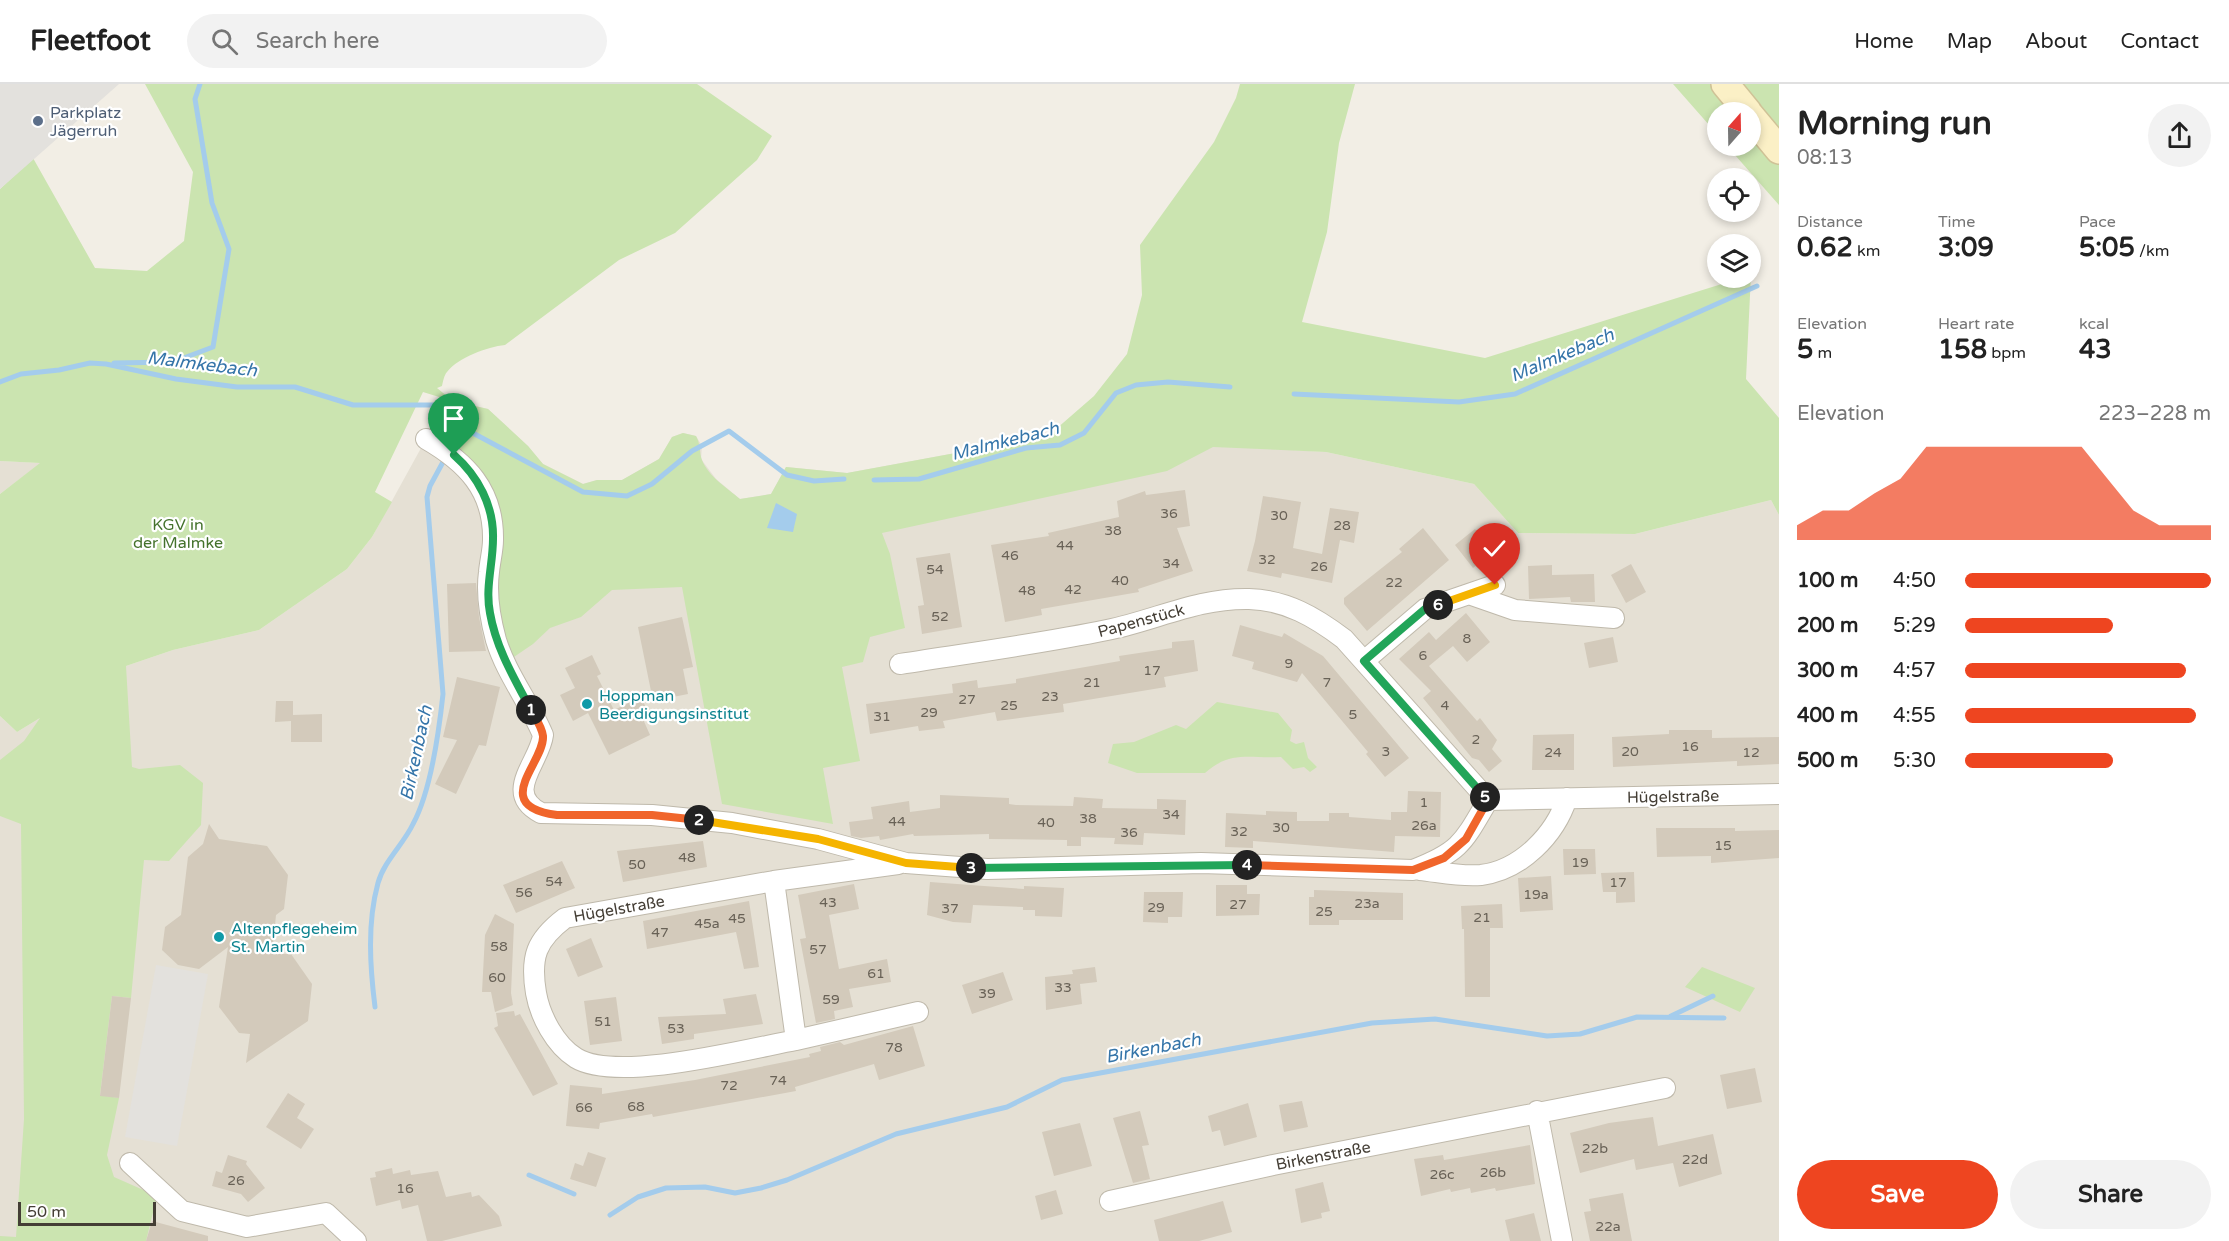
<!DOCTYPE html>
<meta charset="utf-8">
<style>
body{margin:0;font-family:"Varela Round",sans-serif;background:#f2f2f2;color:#222;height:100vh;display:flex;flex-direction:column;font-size:22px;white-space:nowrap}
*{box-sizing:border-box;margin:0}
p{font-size:20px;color:#767676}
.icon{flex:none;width:33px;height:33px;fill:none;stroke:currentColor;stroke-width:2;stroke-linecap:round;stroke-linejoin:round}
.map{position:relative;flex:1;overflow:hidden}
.drawer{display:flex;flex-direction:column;background:#fff;width:450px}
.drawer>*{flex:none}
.needle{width:39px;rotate:20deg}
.controls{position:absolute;left:1707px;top:18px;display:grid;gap:12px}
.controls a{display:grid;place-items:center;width:54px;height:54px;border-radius:50%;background:#fff;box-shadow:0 3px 9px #0003;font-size:30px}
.scale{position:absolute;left:18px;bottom:15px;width:138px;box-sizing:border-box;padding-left:6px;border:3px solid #443e35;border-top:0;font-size:16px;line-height:21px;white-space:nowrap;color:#443e35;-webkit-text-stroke:4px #fff;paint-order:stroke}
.pin{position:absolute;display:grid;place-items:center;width:51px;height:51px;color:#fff;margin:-62px -26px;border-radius:50% 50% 50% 0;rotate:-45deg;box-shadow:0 0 6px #0007}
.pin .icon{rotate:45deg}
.km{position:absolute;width:30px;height:30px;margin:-15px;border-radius:50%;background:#222;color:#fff;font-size:16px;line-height:30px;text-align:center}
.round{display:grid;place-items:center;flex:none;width:63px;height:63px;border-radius:32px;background:#f2f2f2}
.overview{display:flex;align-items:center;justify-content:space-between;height:102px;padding:0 18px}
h1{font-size:33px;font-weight:700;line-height:45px}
.figures{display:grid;grid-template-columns:repeat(3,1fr);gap:9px;height:102px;padding:6px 18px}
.figures div{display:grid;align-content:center}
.figures b{font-size:26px;font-weight:700}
.figures small{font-size:16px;font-weight:400}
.figures p{font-size:16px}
.chart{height:168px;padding:12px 18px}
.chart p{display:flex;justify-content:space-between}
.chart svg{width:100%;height:108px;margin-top:6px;fill:#ee4520;opacity:.7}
.button{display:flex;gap:12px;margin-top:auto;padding:12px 18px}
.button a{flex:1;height:69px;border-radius:36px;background:#ee4520;color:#fff;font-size:24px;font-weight:700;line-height:69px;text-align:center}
.button a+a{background:#f2f2f2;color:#222}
ul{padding:0 18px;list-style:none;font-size:20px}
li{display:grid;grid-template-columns:96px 72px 1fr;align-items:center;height:45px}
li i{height:15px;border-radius:8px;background:#ee4520}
header{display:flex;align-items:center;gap:36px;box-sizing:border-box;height:84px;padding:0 30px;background:#fff;border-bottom:2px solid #e0e0e0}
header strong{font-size:28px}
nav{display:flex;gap:33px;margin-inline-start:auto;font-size:21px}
.search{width:420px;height:54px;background:#f2f2f2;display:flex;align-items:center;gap:15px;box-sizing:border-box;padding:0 21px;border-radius:33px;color:#767676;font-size:22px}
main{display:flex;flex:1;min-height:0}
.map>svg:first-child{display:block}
</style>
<header>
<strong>Fleetfoot</strong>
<div class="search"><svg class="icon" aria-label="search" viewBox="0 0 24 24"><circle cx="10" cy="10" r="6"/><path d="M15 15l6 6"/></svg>Search here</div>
<nav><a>Home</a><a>Map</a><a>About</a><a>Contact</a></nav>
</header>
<main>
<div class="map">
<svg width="1779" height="1157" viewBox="0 0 1779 1157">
<rect width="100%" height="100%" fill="#f2eee5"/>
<path fill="#e5e0d4" d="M453 317 488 325 528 362 543 380 583 400 597 396H622L659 375 672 353 683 349 696 352 702 362 701 375 716 395 740 415 771 410 786 383 847 389 1048 352 1326 368 1474 400 1518 449 1635 450 1771 416 1779 431V1157H0V632L17 648 126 582 173 566 259 546 347 485 372 453 426 355Z
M0 377 41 379 0 410Z"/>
<path fill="#cbe4b0" d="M145 0H697L772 52 757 76 675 149 619 176 505 261C487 263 459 273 447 288 444 291 443 298 442 302L437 304 453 317 488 325 528 362 543 380 583 400 597 396H622L659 375 672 353 683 349 696 352C701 361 699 368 702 376 708 392 727 404 740 415L771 410 786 383 847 389 1048 352 1094 312 1127 270 1142 211 1140 161 1214 58 1236 14 1240 0H1355L1339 59 1327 148 1302 238 1485 274 1741 194H1750L1751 190 1746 295 1779 334V431L1771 416 1635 450 1518 449 1474 400 1326 368 1213 363 1167 387 882 449 890 470 905 544 870 553 863 578 842 583 860 677 823 684 833 740 722 720 682 503 612 506 581 533 550 544 533 560 505 579 496 557 490 425 426 355 452 317 423 308 375 408 392 418 372 453 347 485 259 546 173 566 126 582 132 683 139 685 180 681 203 699 201 741 169 777 144 776 131 914 112 912 100 1011 119 1014 107 1071 114 1093 157 1112 146 1157H0V1152L16 1153 24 1035 21 740 0 732V676L24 657 40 634 17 648 0 632V410L40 379 0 377V105L33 74 95 184 147 187 184 157 193 88Z
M1673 0H1779V121L1727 62H1750V28H1718L1717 50Z
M1217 618 1278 629 1292 646 1290 657 1296 660 1304 658 1308 674 1317 683 1310 688 1304 683 1293 685 1281 673C1249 675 1231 666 1205 689H1137L1108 679 1113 660 1134 658 1176 641 1186 645Z
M1702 883 1755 904 1740 928 1685 903Z"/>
<path fill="#e3e1dd" d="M0 0H119L0 105Z
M156 881 208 890 177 1062 125 1053Z"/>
<path fill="#a4ccec" d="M776 419 797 430 793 448 767 444Z"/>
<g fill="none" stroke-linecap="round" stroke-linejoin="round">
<path stroke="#a4ccec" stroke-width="5" d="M114 279 173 278 213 263 229 165 212 119 195 15 200 0
M0 298 21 290 59 286 90 279 106 280 176 295 237 303H295L353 321H436
M1294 310 1459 318 1515 310 1757 202
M456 340 583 408 627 412 652 400 692 367 729 347 787 391 814 397 844 395
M456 340 458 352
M874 396 919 395 1026 364 1060 361 1084 349 1116 309 1136 301 1168 298 1230 303
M375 923C370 883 367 839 378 799 384 777 403 761 413 740 430 709 439 647 443 610L427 413 430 402 443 378
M1671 932 1713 912
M529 1091 574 1110
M610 1131 638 1113 666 1104 705 1103 735 1109 761 1104 787 1096 896 1050 1007 1023 1062 996 1372 939 1435 935 1547 952 1580 950 1637 933 1724 934"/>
</g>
<path fill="#d3cabb" d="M1185 406 1190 442 1177 444 1193 487 1138 505 1139 508 1041 525 1042 531 1005 538 991 461 1049 452 1048 449 1119 433 1117 417 1145 407 1146 411Z
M1263 412 1301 418 1293 464 1322 470 1330 424 1359 428 1354 459 1340 456 1332 499 1282 489 1281 494 1247 487 1255 457Z
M1423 444 1449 476 1367 547 1344 520V514L1402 468 1399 465Z
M1475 445 1493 468 1473 484 1455 461Z
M950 469 962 543 922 550 918 522 924 521 916 474Z
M1631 480 1646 508 1626 519 1611 491Z
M1552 481V491L1594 490 1595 518H1571L1570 513 1529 515 1528 482Z
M476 499 479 533 486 567 449 568 447 500Z
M1466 529 1490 558 1467 578 1453 562 1429 582 1477 637 1480 634 1497 656 1492 665 1502 677 1489 688 1479 676 1472 674 1423 614 1431 607 1399 575 1429 548 1436 556Z
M682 533 693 583 683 585 688 610 653 617 638 543Z
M1240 541 1282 553 1284 549 1323 572 1409 674 1385 693 1366 670 1368 668 1302 589 1297 598 1252 585 1254 578 1232 572Z
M1613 553 1618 578 1589 584 1584 559Z
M1194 556 1198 587 1164 593 1166 603 1063 620 1064 628 997 637 995 628 943 637 945 644 919 647 918 642 870 650 866 620 953 609 952 600 977 596 978 604 1016 599V595L1120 577 1119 572 1172 564V558Z
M592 571 601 590 597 592 614 626 641 613 649 630 642 633 650 651 609 671 588 629 573 637 560 611 575 604 565 584Z
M457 593 500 603 486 662 479 661 456 710 435 700 457 656 443 653Z
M276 617H293V631L322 630V658H291V637L275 638Z
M1669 646H1712V654L1779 653V680L1737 682V677L1613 683 1612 653 1669 650Z
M1574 650V686H1532L1533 651Z
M1408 707 1441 708 1440 753 1395 752 1394 768 1253 757V764L1225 763 1226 729 1266 731V727L1297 728V737H1329V729H1349V733L1391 736V728H1407Z
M940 711 1009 714V720L1016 721 1073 722 1074 713 1103 715 1102 724 1157 725V715L1186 716 1185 751 1144 749 1143 761 1114 760 1115 754 1081 753V762H1067V756L989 755V750L914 752 913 750 880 756 879 752 861 754 851 752 849 738 873 735 871 723 909 717 910 728 940 724Z
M209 740 219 755 267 762 288 791 284 825 276 831 272 870H291L312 900 308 937 246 979 250 950 239 949 219 923 228 863 199 885 178 881 162 866 165 843 181 831 188 773 203 760Z
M1656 744H1735V747L1779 746V774L1711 779V772L1657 773Z
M703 757 707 783 623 798 617 767Z
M1563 765H1595L1596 790 1564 791Z
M562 777 575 804 516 829 503 801Z
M1634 788 1635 818 1616 819V808H1603L1601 789Z
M1551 792 1553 826 1520 828 1518 794Z
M930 798 1024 805V802L1064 804 1062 833 1035 832V826H1023V823L973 821 971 839 953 838 927 831Z
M854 800 859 825 829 831 839 885 887 875 891 898 849 905 853 923 834 927 835 935 816 939 800 855 806 854 798 811Z
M1216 801H1247V810H1260L1259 831 1216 832Z
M1314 806 1403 809V836H1339V841H1309V813H1314Z
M1144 808H1183L1182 833H1168V839L1143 838Z
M749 817 759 883 744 885 736 848 647 865 643 837Z
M1502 820 1503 844H1490V913H1465L1464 845H1462L1461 822Z
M495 830 514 840 511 909 513 921 495 928 491 908H482L485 851Z
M591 854 603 883 578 893 566 865Z
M1095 883 1097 898 1080 900 1082 920 1046 926 1045 893 1073 890 1072 886Z
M1003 888 1013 916 972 930 962 901Z
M756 910 763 940 694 950V955L662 960 658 933 726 930 723 915Z
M112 912 131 914 119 1014 100 1012Z
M616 913 622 957 590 961 584 917Z
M514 927 515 932 520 930 558 1000 533 1012 494 944 498 942 496 929Z
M913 942 925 982 879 996 874 980 795 1003 796 1007 653 1033 652 1030 600 1039 599 1045 566 1042 570 1001 602 1004V1010L695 996 810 973 809 970 821 967 820 963 840 958 844 961Z
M1755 984 1762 1018 1727 1025 1720 991Z
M288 1009 305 1020 297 1034 314 1045 301 1065 266 1043Z
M1302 1017 1308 1043 1284 1048 1279 1021Z
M1248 1019 1257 1053 1224 1062 1220 1046 1212 1048 1208 1032Z
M1140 1027 1149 1061 1142 1062 1150 1095 1133 1099 1113 1034Z
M1653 1033 1658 1062 1713 1050 1722 1090 1679 1103 1673 1079 1636 1086 1634 1075 1580 1089 1570 1049 1609 1039Z
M1080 1039 1092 1082 1054 1092 1042 1048Z
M1530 1061 1535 1100 1496 1107 1495 1104 1471 1109 1470 1104 1451 1108 1450 1105 1421 1112 1414 1075 1443 1071 1444 1076Z
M588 1068 606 1074 596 1103 570 1095 575 1079 583 1082Z
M228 1071 247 1077 246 1080 265 1104 248 1118 241 1110 212 1102 216 1087 222 1089Z
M392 1084 393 1090 410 1086 411 1091 438 1087 446 1113 471 1108 472 1113 479 1111 499 1132 502 1142 442 1157H427L418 1121 402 1125 400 1116 376 1122 370 1094 376 1093 375 1088Z
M1323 1098 1330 1127 1321 1129 1322 1134 1301 1139 1295 1105Z
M1056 1106 1063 1130 1041 1136 1035 1112Z
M1623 1109 1632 1157H1590L1584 1128 1591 1127 1589 1115Z
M1223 1117 1232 1148 1199 1157H1159L1154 1136Z
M1534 1129 1541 1157H1510L1505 1136Z
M152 1137 208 1152V1157H146Z"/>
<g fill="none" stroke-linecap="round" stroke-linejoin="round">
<defs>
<path id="minor" d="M426 355C466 378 494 406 493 456 493 466 490 477 489 488 486 510 490 534 496 556 506 589 529 618 543 651 540 678 502 709 541 729L652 731 732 739 818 755 906 779 987 785 1201 779 1413 786C1460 768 1463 759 1488 716L1779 710
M1469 510 1515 526 1614 534
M1364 577 1425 525 1495 501
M900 580C969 569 1039 560 1107 546 1157 536 1196 514 1249 515 1286 516 1315 533 1344 555L1488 716
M1420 786C1439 788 1461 793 1481 791 1521 786 1555 751 1567 714
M774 797 796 956C748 965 617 999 576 974 555 961 540 932 536 909 530 873 536 856 565 834L774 797 898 780
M796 956 918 928
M1537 1027 1562 1157
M130 1079 182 1127 247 1143 326 1129 356 1157
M1110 1117 1273 1081 1665 1004"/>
<path id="secondary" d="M1725 0 1748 28
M1750 31 1779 66"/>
</defs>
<use href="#minor" stroke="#bfb9ab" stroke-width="22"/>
<use href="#secondary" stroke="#cfc297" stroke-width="30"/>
<use href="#minor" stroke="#fff" stroke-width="20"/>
<use href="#secondary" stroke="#fbf0c6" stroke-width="27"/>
</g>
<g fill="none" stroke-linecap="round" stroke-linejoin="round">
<defs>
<path id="split-1" d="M454 371C478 392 494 422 493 455 493 480 485 504 490 529 496 564 514 594 531 626"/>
<path id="split-2" d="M531 626C535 633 542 643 543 652 545 678 488 722 557 731H652L699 736"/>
<path id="split-3" d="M699 736 818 755 906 779 971 784"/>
<path id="split-4" d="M971 784 1247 781"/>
<path id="split-5" d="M1247 781 1413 786 1444 774 1466 755 1488 716 1485 713"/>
<path id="split-6" d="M1438 521 1425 525 1364 577 1485 713"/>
<path id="split-7" d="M1438 521 1495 501"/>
</defs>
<use href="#split-1" stroke="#fff" stroke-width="12"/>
<use href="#split-2" stroke="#fff" stroke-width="12"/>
<use href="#split-3" stroke="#fff" stroke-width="12"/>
<use href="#split-4" stroke="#fff" stroke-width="12"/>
<use href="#split-5" stroke="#fff" stroke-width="12"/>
<use href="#split-6" stroke="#fff" stroke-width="12"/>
<use href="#split-7" stroke="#fff" stroke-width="12"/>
<use href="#split-1" stroke="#22a559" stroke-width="8"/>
<use href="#split-2" stroke="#f0652b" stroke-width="8"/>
<use href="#split-3" stroke="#f5b400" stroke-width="8"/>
<use href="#split-4" stroke="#22a559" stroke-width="8"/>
<use href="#split-5" stroke="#f0652b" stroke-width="8"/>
<use href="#split-6" stroke="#22a559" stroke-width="8"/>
<use href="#split-7" stroke="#f5b400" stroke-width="8"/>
</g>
<circle fill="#5c6f8a" stroke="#fff" stroke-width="2" cx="38" cy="37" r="6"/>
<g fill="#0f9aa8" stroke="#fff" stroke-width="2">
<circle cx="587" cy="620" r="6"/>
<circle cx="219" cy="853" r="6"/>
</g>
<g text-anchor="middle" stroke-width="4.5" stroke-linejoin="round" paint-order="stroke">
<g font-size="14" fill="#686156">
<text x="1169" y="434">36</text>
<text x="1279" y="436">30</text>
<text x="1342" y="446">28</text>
<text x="1113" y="451">38</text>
<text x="1065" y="466">44</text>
<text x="1010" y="476">46</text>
<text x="1267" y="480">32</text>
<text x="1171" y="484">34</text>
<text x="1319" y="487">26</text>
<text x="935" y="490">54</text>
<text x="1120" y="501">40</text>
<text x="1394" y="503">22</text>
<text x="1073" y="510">42</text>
<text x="1027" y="511">48</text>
<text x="940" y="537">52</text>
<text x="1467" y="559">8</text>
<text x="1423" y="576">6</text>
<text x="1289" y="584">9</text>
<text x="1152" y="591">17</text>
<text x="1092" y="603">21</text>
<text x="1327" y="603">7</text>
<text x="1050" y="617">23</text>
<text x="967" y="620">27</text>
<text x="1009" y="626">25</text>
<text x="1445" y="626">4</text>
<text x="929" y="633">29</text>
<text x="1353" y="635">5</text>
<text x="882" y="637">31</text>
<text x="1476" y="660">2</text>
<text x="1690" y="667">16</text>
<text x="1386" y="672">3</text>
<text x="1630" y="672">20</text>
<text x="1553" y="673">24</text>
<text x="1751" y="673">12</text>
<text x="1424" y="723">1</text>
<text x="1171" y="735">34</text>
<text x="1088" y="739">38</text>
<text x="897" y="742">44</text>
<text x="1046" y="743">40</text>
<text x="1424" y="746">26a</text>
<text x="1281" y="748">30</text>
<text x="1239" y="752">32</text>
<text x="1129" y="753">36</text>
<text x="1723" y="766">15</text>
<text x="687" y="778">48</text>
<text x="1580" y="783">19</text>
<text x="637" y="785">50</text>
<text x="554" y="802">54</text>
<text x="1618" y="803">17</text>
<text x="524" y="813">56</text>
<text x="1536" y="815">19a</text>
<text x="828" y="823">43</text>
<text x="1367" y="824">23a</text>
<text x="1238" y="825">27</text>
<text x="1156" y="828">29</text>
<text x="950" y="829">37</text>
<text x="1324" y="832">25</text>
<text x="1482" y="838">21</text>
<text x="737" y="839">45</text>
<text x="707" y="844">45a</text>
<text x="660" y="853">47</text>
<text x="499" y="867">58</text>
<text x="818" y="870">57</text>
<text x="876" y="894">61</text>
<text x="497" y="898">60</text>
<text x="1063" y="908">33</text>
<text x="987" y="914">39</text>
<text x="831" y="920">59</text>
<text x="603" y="942">51</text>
<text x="676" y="949">53</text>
<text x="894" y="968">78</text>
<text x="778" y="1001">74</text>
<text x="729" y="1006">72</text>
<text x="636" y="1027">68</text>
<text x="584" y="1028">66</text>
<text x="1595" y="1069">22b</text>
<text x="1695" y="1080">22d</text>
<text x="1493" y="1093">26b</text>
<text x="1442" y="1095">26c</text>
<text x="236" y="1101">26</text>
<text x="405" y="1109">16</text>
<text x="1608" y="1147">22a</text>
</g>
<g font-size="16" fill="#4e5e75" stroke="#fff" text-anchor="start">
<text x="50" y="34">Parkplatz<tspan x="50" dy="18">Jägerruh</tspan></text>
</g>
<g font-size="16" fill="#44722c" stroke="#fff">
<text x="178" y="446">KGV in<tspan x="178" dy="18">der Malmke</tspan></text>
</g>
<g font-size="16" fill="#443e35" stroke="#fff">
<text transform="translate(1141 536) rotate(-15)" y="6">Papenstück</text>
<text transform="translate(1673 712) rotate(-1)" y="6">Hügelstraße</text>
<text transform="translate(619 824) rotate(-10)" y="6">Hügelstraße</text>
<text transform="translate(1323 1071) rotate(-11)" y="6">Birkenstraße</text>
</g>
<g font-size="16" fill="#0d838f" stroke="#fff" text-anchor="start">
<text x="599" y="617">Hoppman<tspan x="599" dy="18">Beerdigungsinstitut</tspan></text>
<text x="231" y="850">Altenpflegeheim<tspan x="231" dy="18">St. Martin</tspan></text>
</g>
<g font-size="18" font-style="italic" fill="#3575a9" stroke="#fff">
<text transform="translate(1562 271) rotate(-23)" y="6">Malmkebach</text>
<text transform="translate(202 280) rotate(7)" y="6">Malmkebach</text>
<text transform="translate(1005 357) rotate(-14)" y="6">Malmkebach</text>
<text transform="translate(416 669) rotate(-78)" y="6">Birkenbach</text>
<text transform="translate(1153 964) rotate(-11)" y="6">Birkenbach</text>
</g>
</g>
</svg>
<div class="controls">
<a><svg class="needle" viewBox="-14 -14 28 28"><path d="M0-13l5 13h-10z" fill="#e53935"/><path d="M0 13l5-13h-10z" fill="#767676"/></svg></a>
<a><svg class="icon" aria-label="locate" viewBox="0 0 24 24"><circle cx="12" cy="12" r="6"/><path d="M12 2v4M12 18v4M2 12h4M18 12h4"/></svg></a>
<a><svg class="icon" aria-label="layers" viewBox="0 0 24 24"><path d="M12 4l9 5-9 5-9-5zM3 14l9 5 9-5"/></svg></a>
</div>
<div class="scale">50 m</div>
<div class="pin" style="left:454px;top:371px;background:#1e9e55"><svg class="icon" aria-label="arrive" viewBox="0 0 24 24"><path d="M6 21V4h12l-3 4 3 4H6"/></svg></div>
<div class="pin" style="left:1495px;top:501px;background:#d93025"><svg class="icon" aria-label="check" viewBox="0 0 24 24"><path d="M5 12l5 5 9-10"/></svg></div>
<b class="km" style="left:531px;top:626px">1</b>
<b class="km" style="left:699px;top:736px">2</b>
<b class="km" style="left:971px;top:784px">3</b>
<b class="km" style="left:1247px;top:781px">4</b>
<b class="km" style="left:1485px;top:713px">5</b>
<b class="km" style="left:1438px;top:521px">6</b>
</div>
<section class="drawer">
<div class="overview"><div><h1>Morning run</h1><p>08:13</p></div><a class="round"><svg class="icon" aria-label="share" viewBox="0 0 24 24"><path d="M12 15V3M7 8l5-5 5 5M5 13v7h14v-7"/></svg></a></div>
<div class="figures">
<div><p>Distance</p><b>0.62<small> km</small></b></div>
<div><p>Time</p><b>3:09</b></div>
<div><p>Pace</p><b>5:05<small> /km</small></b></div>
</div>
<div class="figures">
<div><p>Elevation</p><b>5<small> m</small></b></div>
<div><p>Heart rate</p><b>158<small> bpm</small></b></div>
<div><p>kcal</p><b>43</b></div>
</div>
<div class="chart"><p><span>Elevation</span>223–228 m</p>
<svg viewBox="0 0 160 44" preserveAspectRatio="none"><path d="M0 44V38L10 32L20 32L30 25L40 19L50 6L60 6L70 6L80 6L90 6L100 6L110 6L120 19L130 32L140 38L150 38L160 38V44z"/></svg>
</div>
<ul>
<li><b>100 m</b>4:50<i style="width:100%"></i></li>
<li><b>200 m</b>5:29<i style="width:60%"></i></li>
<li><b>300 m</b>4:57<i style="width:90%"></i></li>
<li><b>400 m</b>4:55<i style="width:94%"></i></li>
<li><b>500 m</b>5:30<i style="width:60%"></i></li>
</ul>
<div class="button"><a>Save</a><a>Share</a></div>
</section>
</main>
